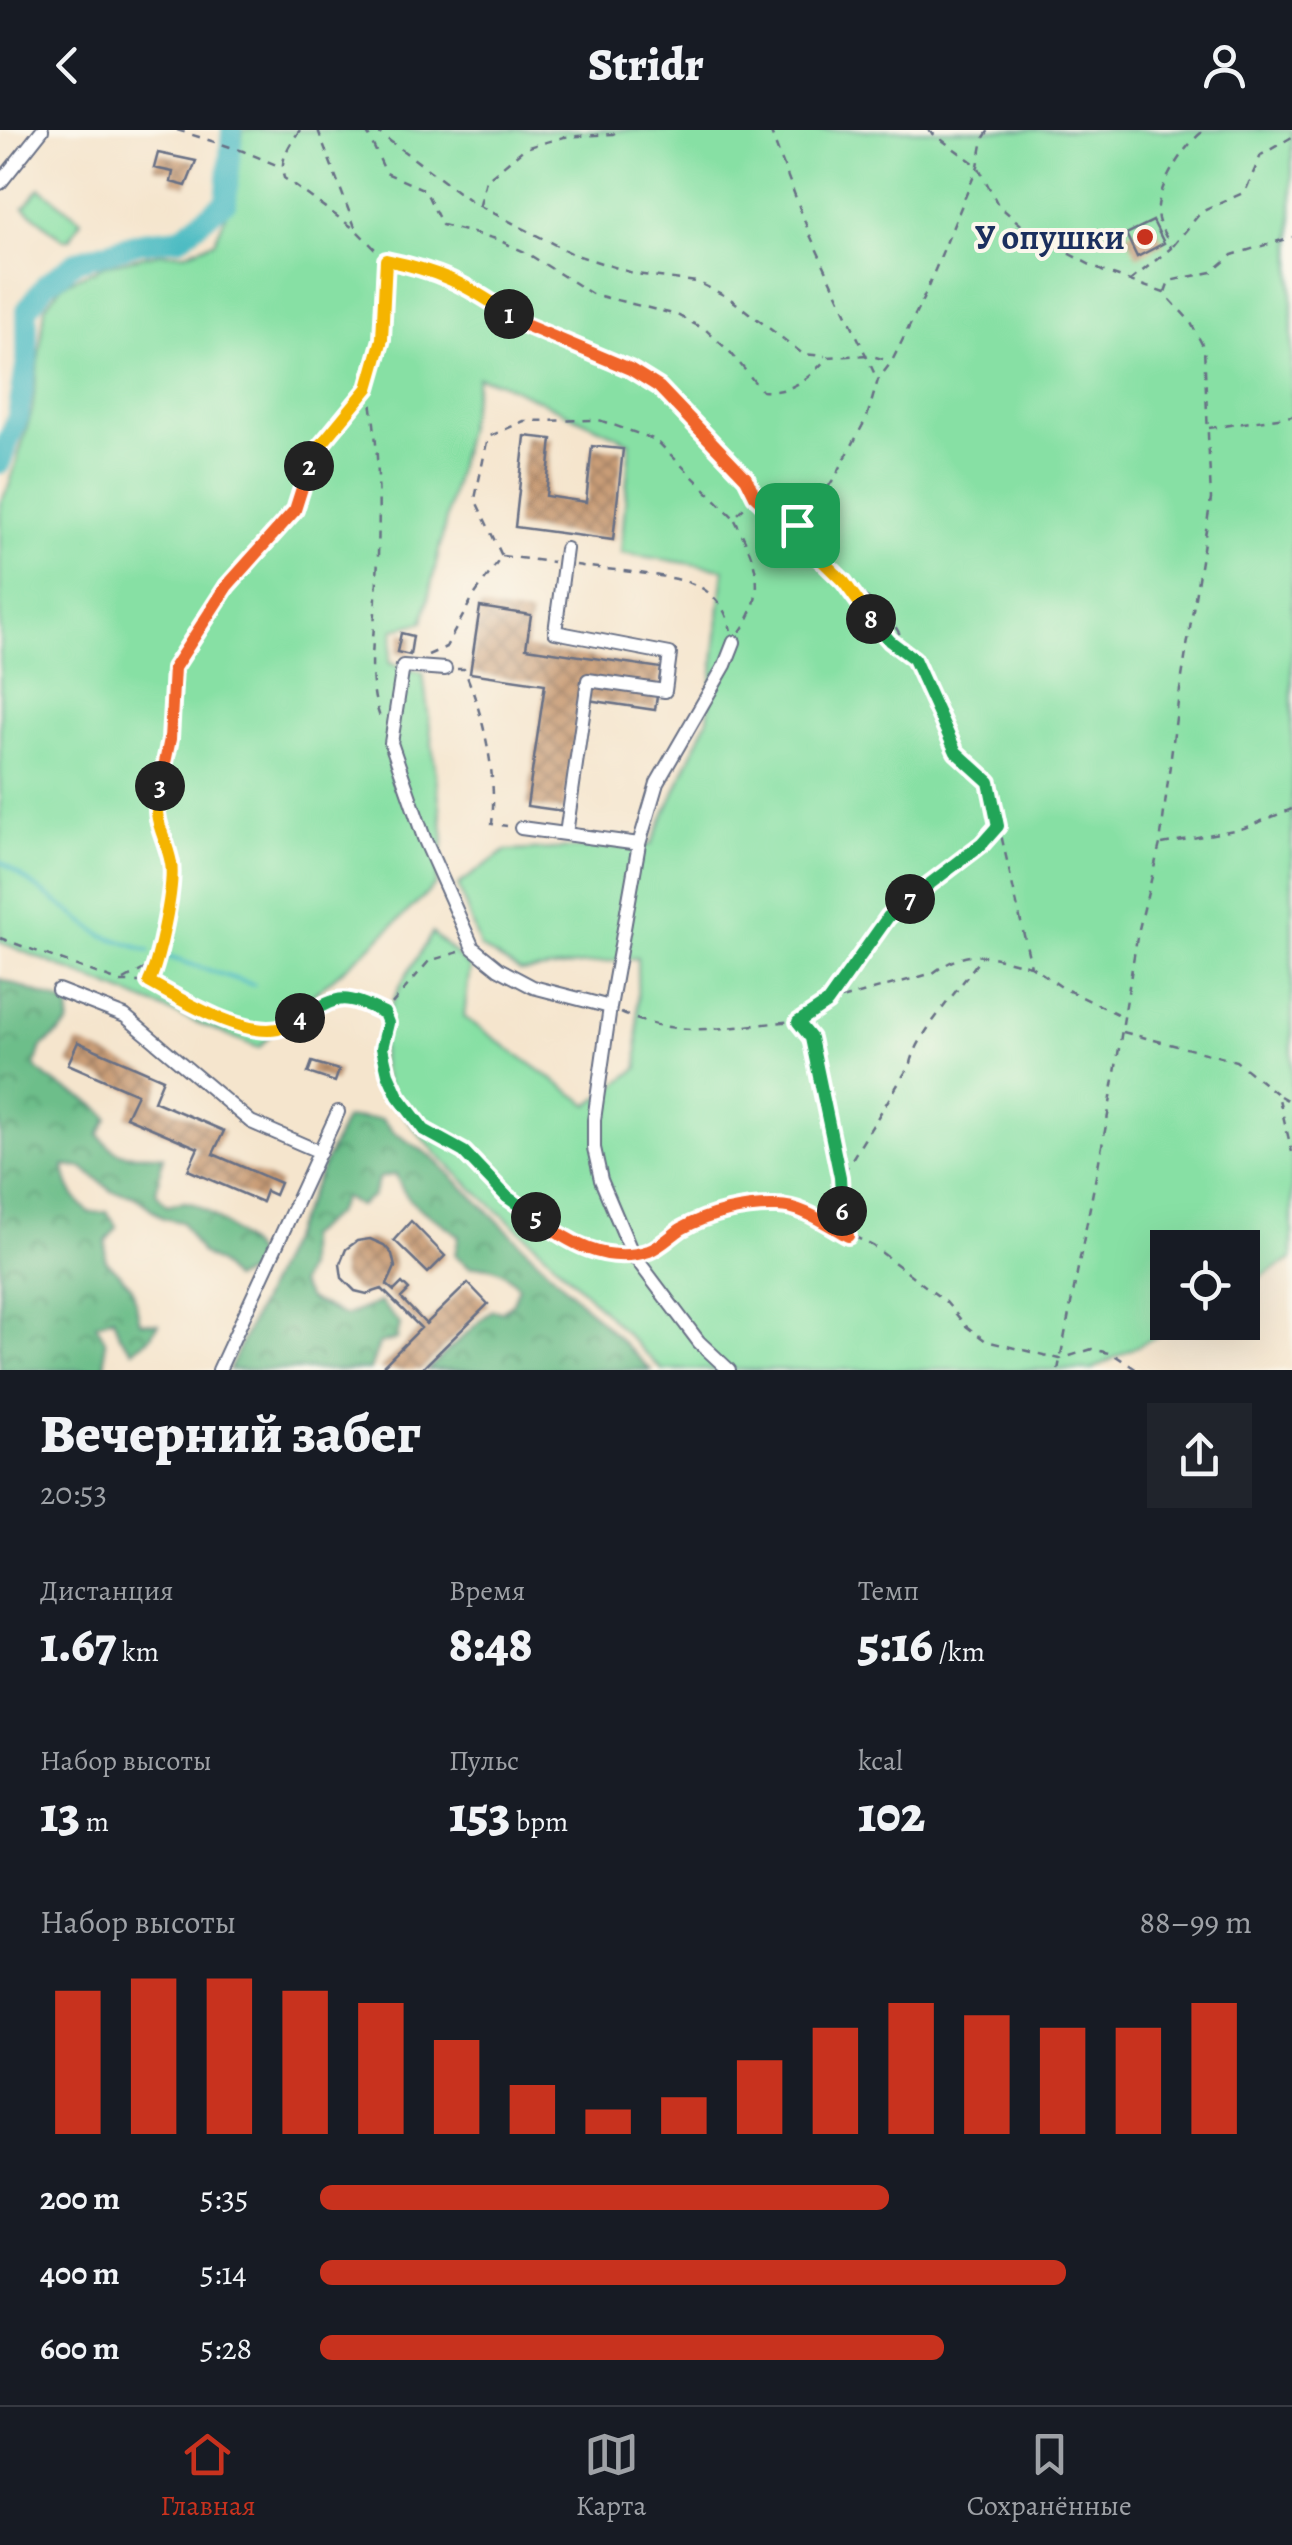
<!DOCTYPE html>
<html lang="ru">
<meta charset="utf-8">
<style>
body{margin:0;font-family:Alegreya,serif;background:#20242c;color:#f1f3f6;height:100vh;display:flex;flex-direction:column;font-size:38px;white-space:nowrap}
*{box-sizing:border-box;margin:0}
p{font-size:32px;color:#9ea1a6}
.icon{flex:none;width:55px;height:55px;fill:none;stroke:currentColor;stroke-width:2;stroke-linecap:round;stroke-linejoin:round}
.map{position:relative;height:1240px;overflow:hidden}
.drawer{display:flex;flex-direction:column;background:#171b24;flex:1}
.drawer>*{flex:none}
.tools{position:absolute;left:1150px;top:1100px;display:grid;gap:20px}
.tools a{display:grid;place-items:center;width:110px;height:110px;border-radius:0px;background:#171b24;box-shadow:0 10px 40px #0002;font-size:50px}
.pin{position:absolute;display:grid;place-items:center;width:85px;height:85px;color:#fff;margin:-42px;border-radius:20px;box-shadow:0 5px 15px #0006}
.km{position:absolute;width:50px;height:50px;margin:-25px;border-radius:50%;background:#222;color:#fff;font-size:28px;line-height:50px;text-align:center}
.round{display:grid;place-items:center;flex:none;width:105px;height:105px;border-radius:0px;background:#20242c}
.overview{display:flex;align-items:center;justify-content:space-between;height:170px;padding:0 40px}
h1{font-size:55px;font-weight:800;line-height:75px}
.stats{display:grid;grid-template-columns:repeat(3,1fr);gap:15px;height:170px;padding:10px 40px}
.stats div{display:grid;align-content:center}
.stats b{font-size:50px;font-weight:800}
.stats small{font-size:28px;font-weight:400}
.stats p{font-size:28px}
.chart{height:280px;padding:20px 40px}
.chart p{display:flex;justify-content:space-between}
.chart svg{width:100%;height:180px;margin-top:10px;stroke:#c8321e;stroke-width:6}
ul{padding:0 40px;list-style:none;font-size:32px}
li{display:grid;grid-template-columns:160px 120px 1fr;align-items:center;height:75px}
li i{height:25px;border-radius:12px;background:#c8321e}
header{display:flex;justify-content:space-between;align-items:center;height:130px;padding:0 40px;background:#171b24;font-size:45px;font-weight:800}
.dock{display:flex;justify-content:space-around;align-items:center;height:140px;border-top:2px solid #363941;background:#171b24;font-size:28px;color:#9ea1a6}
.dock a{display:grid;justify-items:center;gap:5px}
.dock .selected{color:#c8321e}
.map>svg:first-child{display:block}
</style>
<header><svg class="icon" aria-label="back" viewBox="0 0 24 24"><path d="M15 5l-7 7 7 7"/></svg>Stridr<svg class="icon" aria-label="person" viewBox="0 0 24 24"><circle cx="12" cy="8" r="4"/><path d="M4 21q1-7 8-7t8 7"/></svg></header>
<div class="map">
<svg width="1292" height="1240" viewBox="0 0 1292 1240">
<defs>
<pattern id="forest-crowns" width="20" height="18" patternUnits="userSpaceOnUse" patternTransform="scale(2.5)"><rect width="20" height="18" fill="#6dbe8a"/><path d="M2 6a3 3 0 1 1 6 0M12 15a3 3 0 1 1 6 0" fill="none" stroke="#599b74"/></pattern>
<pattern id="building-cross-hatch" width="8" height="8" patternUnits="userSpaceOnUse" patternTransform="scale(2.5)"><rect width="8" height="8" fill="#c99d77"/><path d="M0 0l8 8M0 8l8-8" fill="none" stroke="#a28065"/></pattern>
</defs>
<rect width="100%" height="100%" fill="#fbf7ec"/>
<filter id="ink" filterUnits="userSpaceOnUse"><feTurbulence type="fractalNoise" baseFrequency=".01" numOctaves="2"/><feDisplacementMap in="SourceGraphic" scale="20" xChannelSelector="R" yChannelSelector="G"/><feConvolveMatrix kernelMatrix="1 2 1 2 8 2 1 2 1" color-interpolation-filters="sRGB"/></filter>
<filter id="wash" filterUnits="userSpaceOnUse"><feTurbulence type="fractalNoise" baseFrequency=".0048" numOctaves="4" result="noise"/><feDisplacementMap in="SourceGraphic" scale="40" xChannelSelector="R" yChannelSelector="G"/><feGaussianBlur stdDeviation="2.25" result="paint"/><feColorMatrix in="noise" values="0 0 0 0 0 0 0 0 0 0 0 0 0 0 0 0 0 1.4 0 .05"/><feComposite in="paint" operator="in"/></filter>
<g filter="url(#wash)">
<rect width="100%" height="100%" fill="#f5e5cd"/>
<path fill="url(#forest-crowns)" stroke="#447674" stroke-width="2.5" d="M0 849 70 875 68 895 40 919 35 936C56 962 89 963 108 988L99 1005C121 1034 132 1021 163 1026L156 1063 167 1076C173 1075 178 1072 184 1072 203 1072 247 1111 257 1126L249 1143 232 1149 218 1133 201 1123 182 1092 163 1088 133 1065 112 1061 83 1038 64 1036C66 1057 74 1069 90 1083L107 1082 117 1097 106 1111 105 1129 132 1157 140 1192 158 1194 148 1210 132 1220 119 1205 113 1187 96 1194 105 1210V1240H0Z
M363 988 381 989 395 1003 431 1026 651 1240H427L492 1180 501 1182 513 1173 519 1156C503 1140 492 1134 470 1137L455 1125 459 1106C432 1082 407 1081 396 1044L379 1048 373 1066 359 1076 344 1067 335 1084 306 1107V1138L299 1154 310 1170 345 1186 380 1172 400 1194 397 1209 379 1214 370 1240H229L345 989Z"/>
<path fill="#87e0a4" stroke="#518881" stroke-width="2.5" d="M243 0H1292V1129L1243 1157 1242 1118H1168V1192L1182 1193 1091 1240H662C622 1200 584 1160 543 1121 500 1080 387 995 382 935 377 878 406 849 432 803L470 837 464 887 589 975 638 938 637 828 521 842 480 817 458 755 505 721 651 715 708 588 724 439 621 423 630 312 501 253 478 247 423 492 394 499 389 533 423 543 444 708 436 755 370 817 282 891 259 918 0 812V373L9 356 32 280 45 177 63 154 105 135 159 123H187L215 111 230 75Z
M40 58 81 90 70 109H62L24 77Z"/>
<g fill="none" stroke-linecap="round" stroke-linejoin="round">
<path stroke="#4dbcc3" stroke-width="4" d="M0 731 102 805 149 821
M162 825 254 855"/>
<path stroke="#4dbcc3" stroke-width="22" d="M0 333 18 286 27 230V180L46 154 77 131 142 112 180 108 226 71 232 0"/>
</g>
<g id="blocks">
<path fill="url(#building-cross-hatch)" d="M158 23 196 31 186 56 171 52 173 42 154 38Z
M1153 91 1164 113 1137 127 1126 104Z
M525 306 552 309 546 366 586 372 592 316 623 319 613 410 515 397Z
M480 477 531 485 526 518 661 538 655 580 581 569 564 681 527 676 545 554 470 543Z
M401 503 413 506 410 525 397 522Z
M78 912 163 949 154 971 224 1001 213 1024 280 1053 275 1065 266 1061 262 1072 188 1040 198 1018 126 987 137 964 68 934Z
M312 932 339 940 335 952 308 943Z
M411 1091 445 1126 428 1143 394 1110Z
M370 1109 384 1115 392 1124 395 1137 387 1155 394 1161 402 1153 409 1160 401 1168 426 1194 468 1153 488 1174 421 1240H379L421 1198 382 1159 367 1164 355 1161 342 1148 340 1134 346 1119 357 1111Z"/>
</g>
</g>
<g filter="url(#ink)">
<use href="#blocks" fill-opacity="0" stroke="#676f85" stroke-width="2.5"/>
<g fill="none" stroke-linecap="round" stroke-linejoin="round">
<defs>
<path id="minor" d="M0 53 42 0
M445 539 403 536 391 613 424 708 473 818 499 839 533 857 610 877
M521 698 639 714 610 877 594 990V1018L601 1050 632 1123 699 1212 729 1240
M566 704 588 550 665 561 670 524 555 502 566 419
M639 714 657 653 725 535 734 512
M58 860 125 886 251 992 320 1022
M219 1240 338 982"/>
</defs>
<use href="#minor" stroke="#676f85" stroke-width="16"/>
<path stroke="#676f85" stroke-width="2.5" stroke-dasharray="8 8" stroke-linecap="butt" d="M177 0 243 21 279 36
M300 0C289 15 279 30 284 48L356 100 386 130 431 139 470 157 523 194 631 239 659 257 746 348 755 367 774 384 797 395 809 387 838 342 867 287 878 250 892 231 923 169 978 36 983 9 989 0
M318 0 355 97
M366 0 386 43 425 60 442 95 496 109 525 122 592 164 677 185 706 200 731 223 762 261C792 264 809 248 828 227L868 225 890 231
M375 0 472 72 573 124 636 144 697 152 728 167 803 224 825 226
M770 0 810 105 877 249
M928 0 978 36 998 75 1033 105 1102 141 1164 163 1190 191 1204 218 1211 369 1178 572 1160 714 1137 807 1109 980 1058 1240
M480 75 486 50 525 18 564 7 613 4 621 0
M1173 116 1201 82 1245 62 1261 25 1292 7
M1130 151 1171 118C1168 109 1160 98 1158 89 1153 62 1184 14 1205 0
M1165 162 1169 151 1212 142 1232 125 1292 107
M369 259C381 326 380 400 376 467 374 507 366 552 381 590
M1209 298 1292 286
M735 390C756 432 769 460 740 502
M798 396 804 413 844 452 886 480 923 545 957 622 989 652 1031 836 1063 858 1124 887
M502 426 553 432
M576 435C606 440 668 444 693 454 714 462 727 480 731 501
M848 457 890 511 913 528
M428 525 446 517 473 467 502 426 475 369 488 307 524 291 599 290 656 310 734 388 754 368
M457 539H464C484 586 497 644 492 694L507 696
M1162 714 1244 698 1292 679
M0 808 121 852H149L239 896 259 900 280 899 339 867 357 870 382 882
M459 822 429 831 384 883C390 897 382 907 383 921 384 936 390 952 397 965 404 976 416 994 427 1001 440 1009 455 1014 467 1025 509 1064 557 1124 620 1123
M124 850 157 832
M149 852 158 831 172 737 154 679 170 609 173 538 227 456 295 380 312 326 368 258 382 209 386 131
M827 873 887 787 982 714 997 697
M621 883C683 911 734 895 798 891L811 908 841 1047
M799 891 827 873 933 843C971 815 988 827 1031 836
M1123 902 1236 931 1278 965 1292 1022
M1280 966 1292 973
M848 1105 841 1077V1047L911 933C919 900 962 858 982 825
M647 1121 683 1098 717 1083 780 1075 808 1083 873 1116 946 1172 966 1196 986 1211 1060 1229 1092 1219 1113 1224 1137 1240"/>
<use href="#minor" stroke="#fff" stroke-width="12"/>
</g>
</g>
<g fill="none" stroke-linecap="round" stroke-linejoin="round" filter="url(#ink)">
<defs>
<path id="split-1" d="M509 184 523 194 630 239 659 257 746 348 755 366 774 384 797 395"/>
<path id="split-2" d="M309 336 312 326 368 258 382 209 386 130C439 141 464 153 509 184"/>
<path id="split-3" d="M160 656 170 609 174 538 227 456 295 380 309 336"/>
<path id="split-4" d="M160 656C151 693 164 699 171 733 175 756 159 830 149 852 181 870 241 906 278 899 285 897 293 892 300 888"/>
<path id="split-5" d="M300 888C340 866 340 862 384 883L388 893 382 918 388 944 398 966 424 1000 464 1022 507 1067 536 1087"/>
<path id="split-6" d="M536 1087C567 1112 606 1135 649 1121 660 1117 671 1106 681 1099 709 1083 745 1075 777 1076 803 1076 826 1094 848 1106L842 1081"/>
<path id="split-7" d="M842 1081 840 1047 811 908 798 892 827 873 888 787 910 769"/>
<path id="split-8" d="M871 489 890 511 914 529 956 622 989 652 998 696 982 714 910 769"/>
<path id="split-9" d="M797 395 804 413 844 452 871 489"/>
</defs>
<use href="#split-1" stroke="#fff" stroke-width="20"/>
<use href="#split-2" stroke="#fff" stroke-width="20"/>
<use href="#split-3" stroke="#fff" stroke-width="20"/>
<use href="#split-4" stroke="#fff" stroke-width="20"/>
<use href="#split-5" stroke="#fff" stroke-width="20"/>
<use href="#split-6" stroke="#fff" stroke-width="20"/>
<use href="#split-7" stroke="#fff" stroke-width="20"/>
<use href="#split-8" stroke="#fff" stroke-width="20"/>
<use href="#split-9" stroke="#fff" stroke-width="20"/>
<use href="#split-1" stroke="#f0652b" stroke-width="12"/>
<use href="#split-2" stroke="#f5b400" stroke-width="12"/>
<use href="#split-3" stroke="#f0652b" stroke-width="12"/>
<use href="#split-4" stroke="#f5b400" stroke-width="12"/>
<use href="#split-5" stroke="#22a559" stroke-width="12"/>
<use href="#split-6" stroke="#f0652b" stroke-width="12"/>
<use href="#split-7" stroke="#22a559" stroke-width="12"/>
<use href="#split-8" stroke="#22a559" stroke-width="12"/>
<use href="#split-9" stroke="#f5b400" stroke-width="12"/>
</g>
<circle fill="#c8321e" stroke="#fbf7ec" stroke-width="4" cx="1145" cy="107" r="10"/>
<g text-anchor="middle" stroke-width="8" stroke-linejoin="round" paint-order="stroke">
<g font-size="35" font-weight="bold" fill="#1b2f5e" stroke="#fbf7ec" text-anchor="end">
<text x="1125" y="119">У опушки</text>
</g>
</g>
</svg>
<div class="tools">
<a><svg class="icon" aria-label="locate" viewBox="0 0 24 24"><circle cx="12" cy="12" r="6"/><path d="M12 2v4M12 18v4M2 12h4M18 12h4"/></svg></a>
</div>
<div class="pin" style="left:797px;top:395px;background:#1e9e55"><svg class="icon" aria-label="arrive" viewBox="0 0 24 24"><path d="M6 21V4h12l-3 4 3 4H6"/></svg></div>
<b class="km" style="left:509px;top:184px">1</b>
<b class="km" style="left:309px;top:336px">2</b>
<b class="km" style="left:160px;top:656px">3</b>
<b class="km" style="left:300px;top:888px">4</b>
<b class="km" style="left:536px;top:1087px">5</b>
<b class="km" style="left:842px;top:1081px">6</b>
<b class="km" style="left:910px;top:769px">7</b>
<b class="km" style="left:871px;top:489px">8</b>
</div>
<section class="drawer">
<div class="overview"><div><h1>Вечерний забег</h1><p>20:53</p></div><a class="round"><svg class="icon" aria-label="share" viewBox="0 0 24 24"><path d="M12 15V3M7 8l5-5 5 5M5 13v7h14v-7"/></svg></a></div>
<div class="stats">
<div><p>Дистанция</p><b>1.67<small> km</small></b></div>
<div><p>Время</p><b>8:48</b></div>
<div><p>Темп</p><b>5:16<small> /km</small></b></div>
</div>
<div class="stats">
<div><p>Набор высоты</p><b>13<small> m</small></b></div>
<div><p>Пульс</p><b>153<small> bpm</small></b></div>
<div><p>kcal</p><b>102</b></div>
</div>
<div class="chart"><p><span>Набор высоты</span>88–99 m</p>
<svg viewBox="0 0 160 44" preserveAspectRatio="none"><path d="M5 44V9M15 44V6M25 44V6M35 44V9M45 44V12M55 44V21M65 44V32M75 44V38M85 44V35M95 44V26M105 44V18M115 44V12M125 44V15M135 44V18M145 44V18M155 44V12"/></svg>
</div>
<ul>
<li><b>200 m</b>5:35<i style="width:61%"></i></li>
<li><b>400 m</b>5:14<i style="width:80%"></i></li>
<li><b>600 m</b>5:28<i style="width:67%"></i></li>
</ul>
</section>
<nav class="dock">
<a class="selected"><svg class="icon" aria-label="home" viewBox="0 0 24 24"><path d="M3 11l9-7 9 7M6 9v11h12V9"/></svg>Главная</a>
<a><svg class="icon" aria-label="map" viewBox="0 0 24 24"><path d="M3 6l6-2 6 2 6-2v14l-6 2-6-2-6 2zM9 4v14M15 6v14"/></svg>Карта</a>
<a><svg class="icon" aria-label="saved" viewBox="0 0 24 24"><path d="M7 4h10v16l-5-4-5 4z"/></svg>Сохранённые</a>
</nav>
